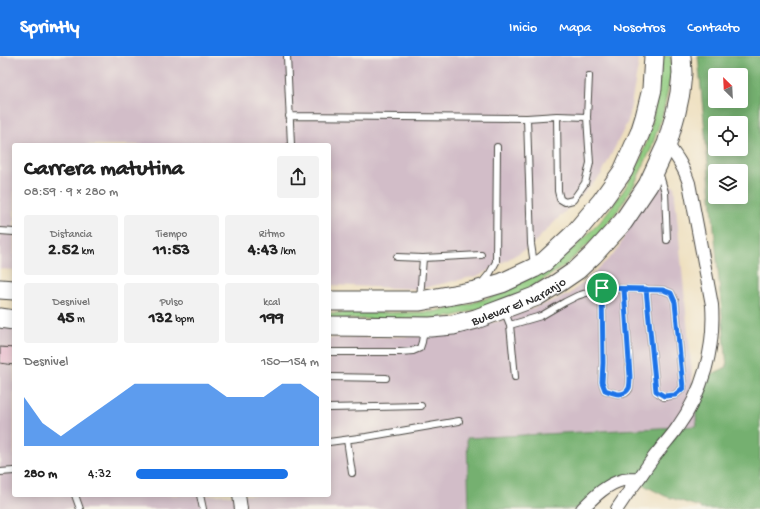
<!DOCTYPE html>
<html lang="es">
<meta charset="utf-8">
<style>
body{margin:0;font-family:"Gochi Hand",sans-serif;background:#f2f2f2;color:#222;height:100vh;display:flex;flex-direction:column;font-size:15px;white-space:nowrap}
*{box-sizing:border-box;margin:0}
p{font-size:13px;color:#767676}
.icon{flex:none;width:22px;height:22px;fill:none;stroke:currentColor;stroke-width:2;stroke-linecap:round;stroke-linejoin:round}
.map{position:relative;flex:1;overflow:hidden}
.drawer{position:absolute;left:12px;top:87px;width:319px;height:354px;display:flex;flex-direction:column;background:#fff;border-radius:4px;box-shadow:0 2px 10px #0003}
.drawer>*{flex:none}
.needle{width:26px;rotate:336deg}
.tools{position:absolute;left:708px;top:12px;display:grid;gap:8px}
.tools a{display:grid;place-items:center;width:40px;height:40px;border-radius:4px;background:#fff;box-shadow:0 2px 10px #0003;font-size:20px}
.pin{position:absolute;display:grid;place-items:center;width:34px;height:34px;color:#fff;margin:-17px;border:2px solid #fff;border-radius:50%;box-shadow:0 1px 4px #0007}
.round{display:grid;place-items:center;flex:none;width:42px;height:42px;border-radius:4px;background:#f2f2f2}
.overview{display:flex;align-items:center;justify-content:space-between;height:68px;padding:0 12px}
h1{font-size:22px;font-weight:800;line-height:30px}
.metrics{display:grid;grid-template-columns:repeat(3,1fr);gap:6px;height:68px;padding:4px 12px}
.metrics div{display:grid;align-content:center;border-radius:4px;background:#f2f2f2;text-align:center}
.metrics b{font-size:17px;font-weight:800}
.metrics small{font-size:11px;font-weight:400}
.metrics p{font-size:11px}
.chart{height:112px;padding:8px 12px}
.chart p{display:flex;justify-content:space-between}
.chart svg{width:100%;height:72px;margin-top:4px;fill:#1a73e8;opacity:.7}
ul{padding:0 12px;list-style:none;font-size:13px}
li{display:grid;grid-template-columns:64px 48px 1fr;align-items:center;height:30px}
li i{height:10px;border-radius:5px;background:#1a73e8}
header{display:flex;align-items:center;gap:24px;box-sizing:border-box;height:56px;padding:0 20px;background:#1a73e8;color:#fff}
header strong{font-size:19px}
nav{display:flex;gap:22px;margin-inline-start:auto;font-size:14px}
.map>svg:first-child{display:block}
</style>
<header>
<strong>Sprintly</strong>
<nav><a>Inicio</a><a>Mapa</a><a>Nosotros</a><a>Contacto</a></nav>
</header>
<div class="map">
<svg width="760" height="453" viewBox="0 0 760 453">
<rect width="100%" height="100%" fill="#f7f3e8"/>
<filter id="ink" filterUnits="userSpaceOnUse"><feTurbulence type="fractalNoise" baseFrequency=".025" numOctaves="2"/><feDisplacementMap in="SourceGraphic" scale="8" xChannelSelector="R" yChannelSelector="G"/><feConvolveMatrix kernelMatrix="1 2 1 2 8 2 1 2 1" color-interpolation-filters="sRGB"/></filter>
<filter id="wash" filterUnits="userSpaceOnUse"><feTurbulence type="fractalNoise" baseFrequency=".012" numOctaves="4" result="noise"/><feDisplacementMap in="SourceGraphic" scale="16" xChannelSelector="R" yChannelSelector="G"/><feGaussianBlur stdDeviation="0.9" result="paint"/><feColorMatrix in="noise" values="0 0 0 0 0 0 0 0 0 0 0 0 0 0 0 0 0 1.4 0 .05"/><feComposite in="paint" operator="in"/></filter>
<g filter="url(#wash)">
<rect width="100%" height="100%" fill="#eedfbe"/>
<path fill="#d2bdc8" d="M0 0H638L639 5 628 65 601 119 531 190 481 219 419 233 329 229V89H14V214L0 213Z
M674 129 697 370 468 382 469 453H0V267L14 269V439H329V282L425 280 499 265 570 238 616 196 650 131Z"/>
<path fill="#92cd82" stroke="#5e7c56" d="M663 0H671V18L663 57 651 93 635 127 619 153 597 180 563 211 524 236 490 250 454 260 428 263H329V257H383L433 256 469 248 503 237 541 215 574 192 601 165 624 134 641 103 652 67Z"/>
<path fill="#75b070" stroke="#506e4e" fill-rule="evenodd" d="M698 0H760V453H701L700 451 665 440 626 420 576 453H469L467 382 697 370 693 327 727 311ZM715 19H741V45H715ZM715 67H741V93H715ZM715 115H741V141H715Z"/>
<g id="blocks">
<path fill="#e5afc8" d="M0 291 14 292V309L0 307Z"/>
</g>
</g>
<g filter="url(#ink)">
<use href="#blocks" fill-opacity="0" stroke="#484641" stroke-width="1"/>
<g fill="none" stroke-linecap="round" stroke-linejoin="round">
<defs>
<path id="lane" d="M287 0 291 89
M289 60 527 62 531 188 534 208
M557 60 558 135 560 143 565 146 573 144 585 127 590 107 587 61
M527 62 557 60 587 61 589 20
M659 116 665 136 667 184
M0 175 14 176
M397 201 423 202 481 199
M481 228 490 217 496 206 497 91
M602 232 603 307 602 326 605 334C613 337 624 342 629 333 630 329 630 323 630 320L624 233
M420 243 423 202
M504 254 510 269 541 260 565 246 577 240 602 232 663 234 671 237 675 245 683 332 675 339 664 341 656 335 646 233
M510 269 515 321
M329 296H400L413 295 420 292 422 286 424 273
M329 321 386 322
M329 352 421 350
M347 384 352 417
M329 386 366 381 459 365
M0 416 14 415
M75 439 80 453
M200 439 203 453"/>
<path id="street" d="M239 439 241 453
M582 453C593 442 606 428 623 424 628 423 633 423 638 423
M617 453C624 442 632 431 640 421 646 412 651 404 658 396 664 388 671 381 677 372 703 336 715 293 712 249L689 127C684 111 677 101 667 88"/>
<g id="primary">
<path d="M0 233 14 234"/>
<path d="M329 245H420L475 235 502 227 534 212 544 206 574 178 601 146 623 115 640 77 645 61 652 33 654 0"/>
<path d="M0 262 14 264"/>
<path id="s1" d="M329 270 430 271 453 269 476 263 537 240 558 227 577 214 593 199 623 166 648 129 667 88 676 56 680 37 682 17 681 0"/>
</g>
</defs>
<use href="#lane" stroke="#484641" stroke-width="8"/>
<use href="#street" stroke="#484641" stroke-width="14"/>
<use href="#primary" stroke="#484641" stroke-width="21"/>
<use href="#lane" stroke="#fff" stroke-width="6"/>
<use href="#street" stroke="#fff" stroke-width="12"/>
<use href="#primary" stroke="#fff" stroke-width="19"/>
</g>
</g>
<g fill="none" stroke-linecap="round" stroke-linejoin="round" filter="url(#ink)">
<defs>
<path id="route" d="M602 232 603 307 602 326 605 334C613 337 624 342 629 332 630 329 630 323 630 320L624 233 663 234 671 237 675 246 683 332 675 339 664 340 656 335 646 233 602 232"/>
</defs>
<use href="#route" stroke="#fff" stroke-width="8"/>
<use href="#route" stroke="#1a73e8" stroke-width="5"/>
</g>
<g text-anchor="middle" stroke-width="3.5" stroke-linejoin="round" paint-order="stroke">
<g font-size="13" fill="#2b2b2b" stroke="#f7f3e8">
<text dy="5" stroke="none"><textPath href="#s1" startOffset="194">Bulevar El Naranjo</textPath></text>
</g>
</g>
</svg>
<div class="tools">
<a><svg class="needle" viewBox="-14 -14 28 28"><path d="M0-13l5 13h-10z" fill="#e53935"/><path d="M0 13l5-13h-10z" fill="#767676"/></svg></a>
<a><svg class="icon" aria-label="locate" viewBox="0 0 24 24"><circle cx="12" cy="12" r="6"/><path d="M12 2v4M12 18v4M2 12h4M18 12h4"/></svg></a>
<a><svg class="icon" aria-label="layers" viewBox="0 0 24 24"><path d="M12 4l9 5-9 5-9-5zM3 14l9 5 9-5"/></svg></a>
</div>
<div class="pin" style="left:602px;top:232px;background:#1e9e55"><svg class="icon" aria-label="arrive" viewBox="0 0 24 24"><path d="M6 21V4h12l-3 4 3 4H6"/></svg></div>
<section class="drawer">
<div class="overview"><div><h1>Carrera matutina</h1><p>08:59 · 9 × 280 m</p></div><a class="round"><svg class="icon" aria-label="share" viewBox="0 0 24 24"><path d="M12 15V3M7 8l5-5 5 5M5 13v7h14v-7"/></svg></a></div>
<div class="metrics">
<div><p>Distancia</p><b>2.52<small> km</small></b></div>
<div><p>Tiempo</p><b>11:53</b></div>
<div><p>Ritmo</p><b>4:43<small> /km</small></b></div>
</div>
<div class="metrics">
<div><p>Desnivel</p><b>45<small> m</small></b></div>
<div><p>Pulso</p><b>132<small> bpm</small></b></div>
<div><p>kcal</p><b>199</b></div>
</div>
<div class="chart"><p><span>Desnivel</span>150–154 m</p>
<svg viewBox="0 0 160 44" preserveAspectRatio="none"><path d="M0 44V14L10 30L20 38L30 30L40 22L50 14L60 6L70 6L80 6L90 6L100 6L110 14L120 14L130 14L140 6L150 6L160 14V44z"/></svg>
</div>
<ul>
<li><b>280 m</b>4:32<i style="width:83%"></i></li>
</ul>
</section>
</div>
